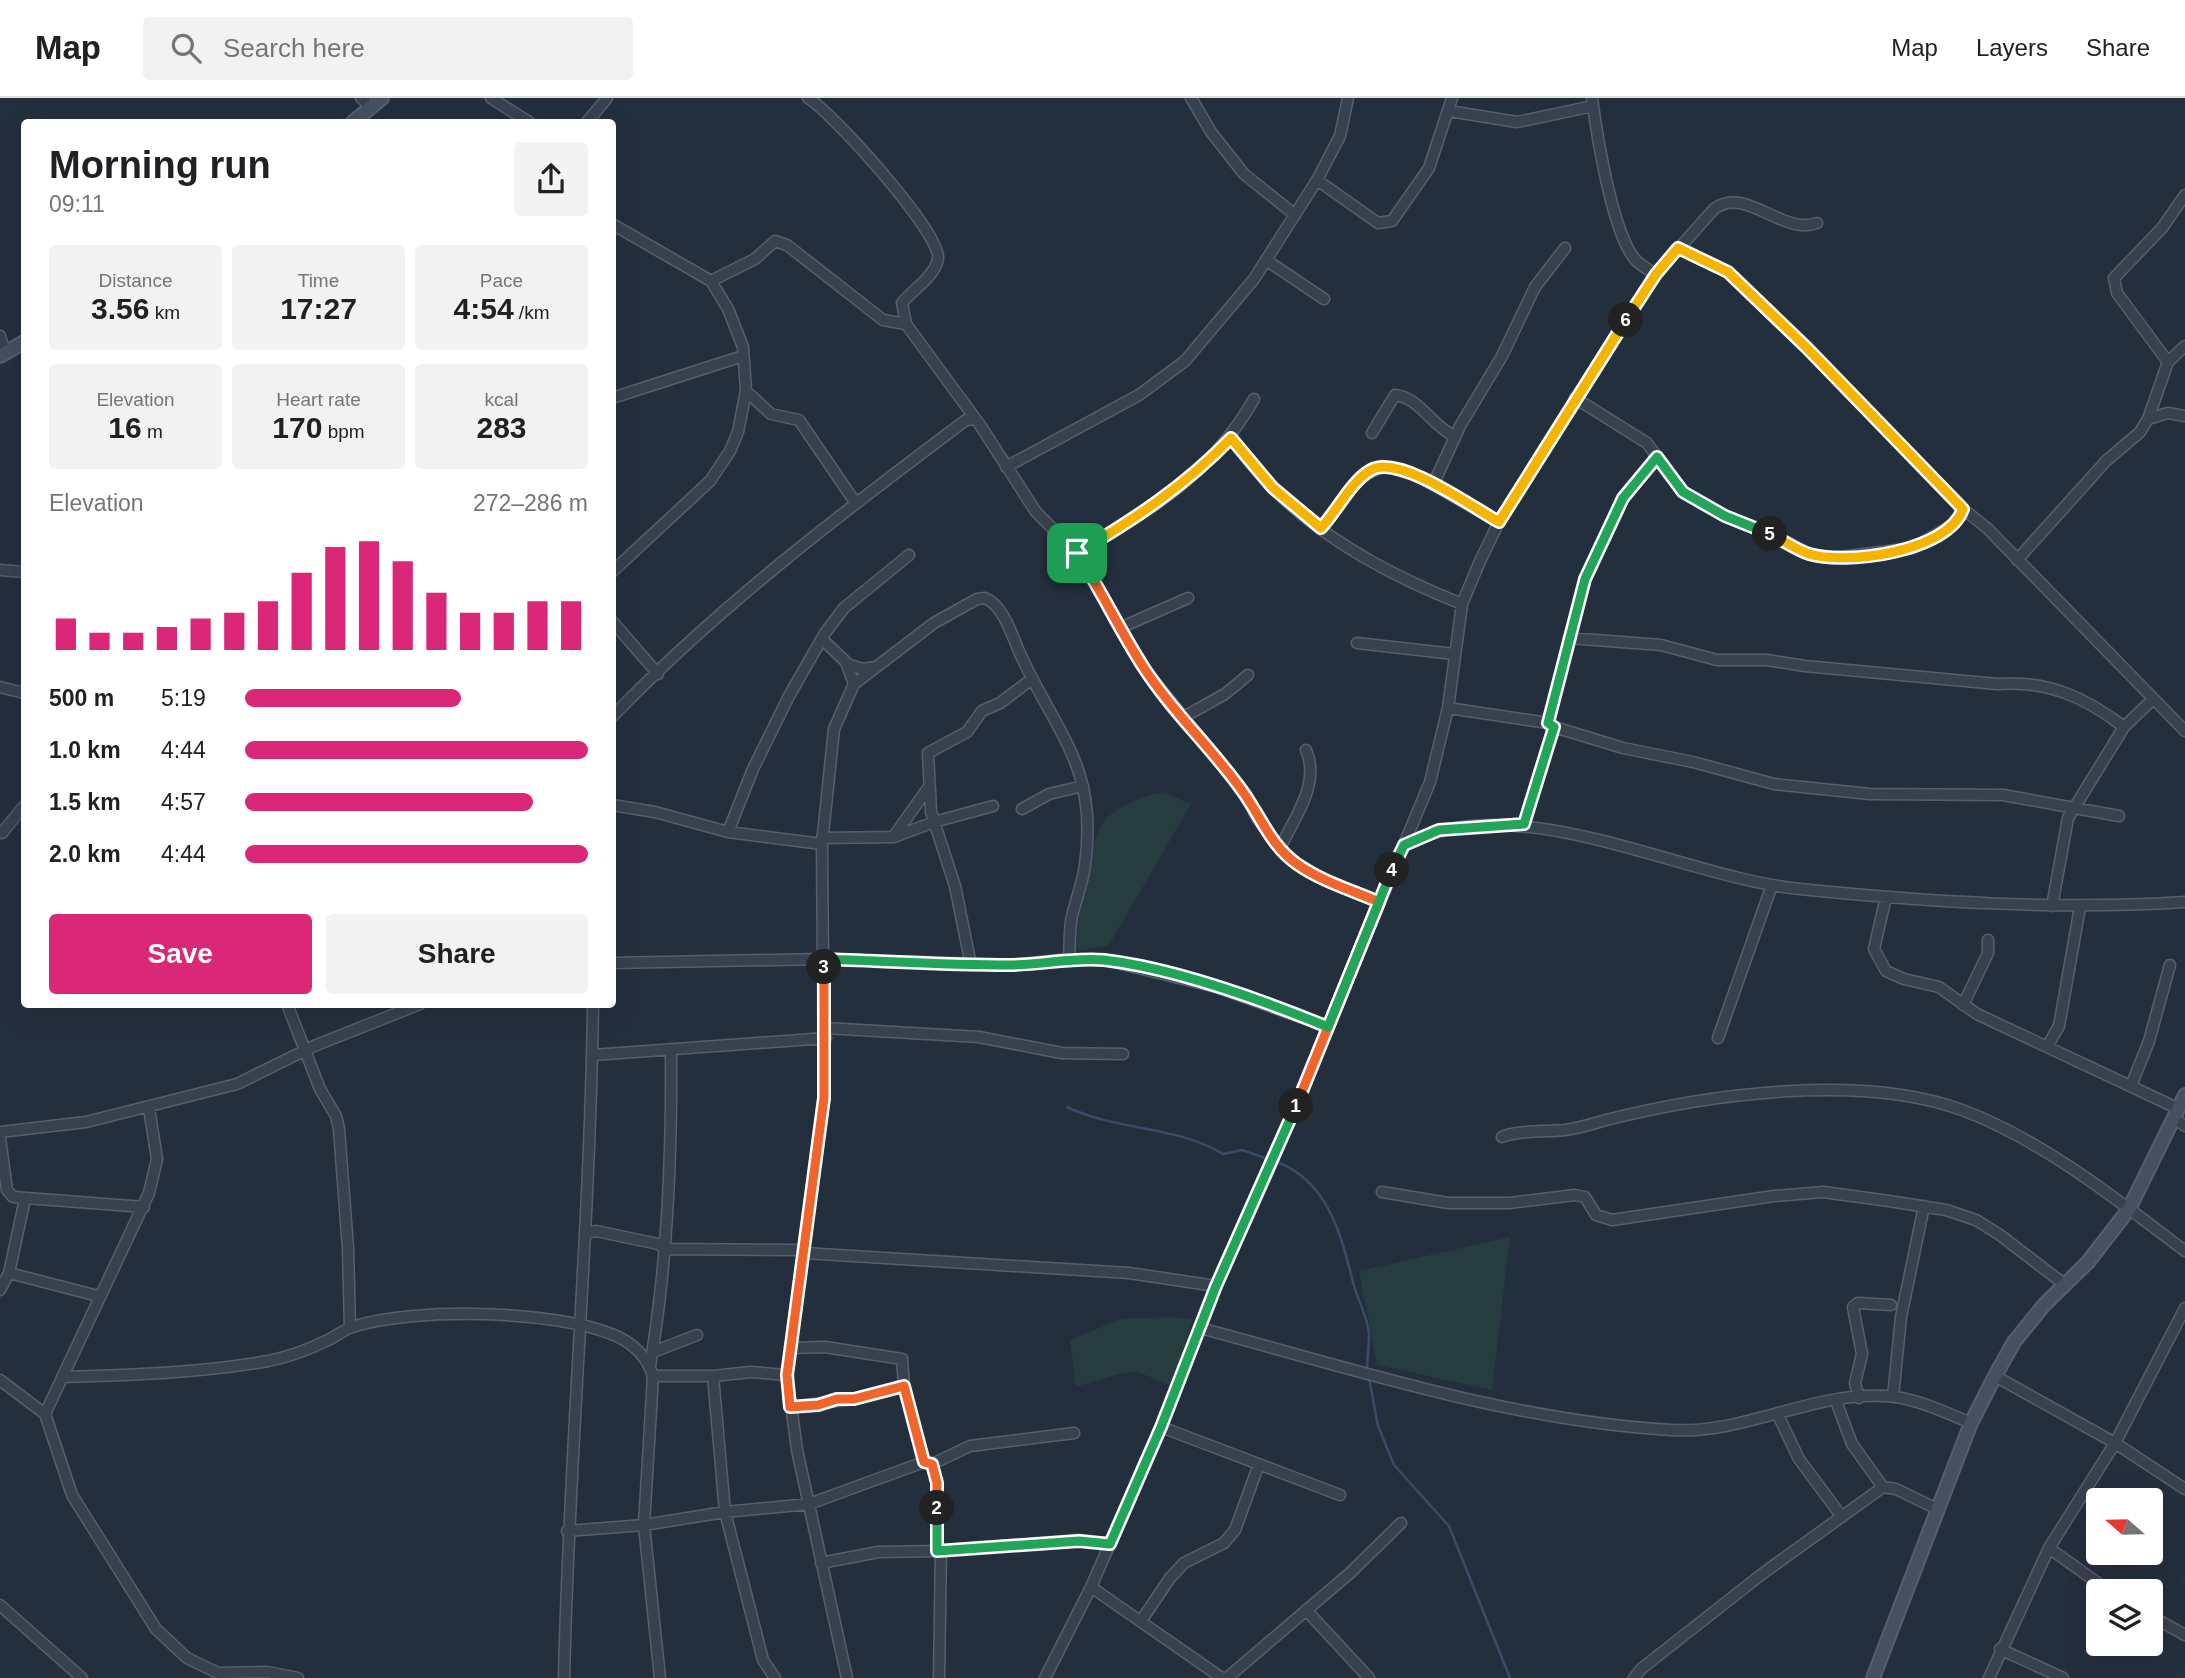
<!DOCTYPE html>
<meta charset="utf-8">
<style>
body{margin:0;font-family:Helvetica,sans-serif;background:#f2f2f2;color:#202124;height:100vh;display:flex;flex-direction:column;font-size:26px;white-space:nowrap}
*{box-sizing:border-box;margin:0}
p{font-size:23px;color:#757577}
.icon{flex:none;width:38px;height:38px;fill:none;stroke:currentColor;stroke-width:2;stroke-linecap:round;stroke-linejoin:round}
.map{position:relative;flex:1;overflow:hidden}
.drawer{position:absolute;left:21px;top:21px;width:595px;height:889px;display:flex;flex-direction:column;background:#fff;border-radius:7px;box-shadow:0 7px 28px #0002}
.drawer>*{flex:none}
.needle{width:46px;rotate:290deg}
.controls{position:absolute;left:2086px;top:1390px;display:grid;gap:14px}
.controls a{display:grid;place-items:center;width:77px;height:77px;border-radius:7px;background:#fff;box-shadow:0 7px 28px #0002;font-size:35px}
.pin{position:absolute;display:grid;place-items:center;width:60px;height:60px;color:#fff;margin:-30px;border-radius:14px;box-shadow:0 4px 10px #0006}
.km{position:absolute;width:35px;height:35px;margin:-18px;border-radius:50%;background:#222;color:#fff;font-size:19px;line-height:35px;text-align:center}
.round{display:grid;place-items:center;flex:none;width:74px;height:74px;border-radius:7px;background:#f2f2f2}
.head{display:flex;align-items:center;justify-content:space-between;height:119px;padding:0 28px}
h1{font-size:38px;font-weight:800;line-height:52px}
.stats{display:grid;grid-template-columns:repeat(3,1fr);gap:10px;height:119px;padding:7px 28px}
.stats div{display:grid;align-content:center;border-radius:7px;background:#f2f2f2;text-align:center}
.stats b{font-size:30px;font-weight:800}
.stats small{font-size:19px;font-weight:400}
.stats p{font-size:19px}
.chart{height:196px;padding:14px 28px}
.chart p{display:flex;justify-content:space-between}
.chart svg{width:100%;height:126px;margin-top:7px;stroke:#db2777;stroke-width:6}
.primary-button{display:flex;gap:14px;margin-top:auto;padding:14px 28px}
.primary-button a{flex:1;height:80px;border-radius:7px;background:#db2777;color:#fff;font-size:28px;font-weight:800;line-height:80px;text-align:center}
.primary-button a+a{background:#f2f2f2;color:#202124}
ul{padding:0 28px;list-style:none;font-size:23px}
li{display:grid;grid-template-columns:112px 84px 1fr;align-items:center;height:52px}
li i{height:18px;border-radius:9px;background:#db2777}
header{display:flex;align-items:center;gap:42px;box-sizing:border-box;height:98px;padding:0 35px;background:#fff;border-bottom:2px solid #e0e0e0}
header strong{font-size:33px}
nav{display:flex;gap:38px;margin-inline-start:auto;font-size:24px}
.search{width:490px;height:63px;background:#f2f2f2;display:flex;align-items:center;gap:18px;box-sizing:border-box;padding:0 24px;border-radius:7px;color:#757577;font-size:26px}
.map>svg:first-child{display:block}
</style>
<header>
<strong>Map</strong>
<div class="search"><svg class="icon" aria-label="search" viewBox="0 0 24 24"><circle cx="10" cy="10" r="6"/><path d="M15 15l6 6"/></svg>Search here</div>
<nav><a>Map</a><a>Layers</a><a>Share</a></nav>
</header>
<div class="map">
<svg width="2185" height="1580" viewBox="0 0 2185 1580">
<rect width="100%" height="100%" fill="#242f3e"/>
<path fill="#263c3f" d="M1164 694 1191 706 1109 847 1075 854C1077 826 1089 748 1102 726 1113 709 1145 697 1164 694Z
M1510 1139 1492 1292 1377 1267 1359 1173Z
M1169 1219 1193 1221 1172 1288 1138 1274 1122 1275 1076 1289 1070 1242 1121 1221Z"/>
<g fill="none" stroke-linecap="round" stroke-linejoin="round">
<path stroke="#394c67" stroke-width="2.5" d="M1067 1009C1117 1033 1175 1027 1223 1056L1242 1052 1271 1062
M1277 1064C1328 1083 1341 1137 1353 1184 1357 1201 1368 1219 1369 1236 1369 1248 1367 1261 1367 1273
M1369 1280 1378 1328 1394 1367 1449 1428 1510 1580"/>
<defs>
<path id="street" d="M361 0 372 10
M491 0 529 24
M808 0C833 15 940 134 938 160 936 178 912 192 902 205L906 226 980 327 1036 414 1077 455 1143 569 1245 695 1257 720 1280 750 1296 765 1320 779 1379 804
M1191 0 1211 34 1244 76 1295 117
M1592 0C1597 38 1612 132 1634 160 1640 168 1648 171 1656 176
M1449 13 1517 24 1593 8
M587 24 607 0
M1317 82 1378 125 1392 123 1429 70 1452 0
M612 126 711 183 728 211 743 249 746 293 738 334 730 353 710 383 612 474
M1678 150 1728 174 1807 250 1963 411 1987 430 2185 633
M1266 162 1324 201
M711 183 755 161 775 143 787 147 883 222 906 226
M0 238 5 255
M2168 264 2117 195 2114 180 2162 130 2185 97
M746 293 771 316 799 322 855 404
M612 300 743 258
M1575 300 1647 345 1683 394 1725 418 1773 437 1808 455 1832 460 1913 450 1954 426 1963 411
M2148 321 2168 315 2185 318
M1372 335 1395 297C1419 299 1433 329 1454 338
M1231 340C1244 357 1258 375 1273 390 1324 443 1394 479 1462 506
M1006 369 1139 297 1185 263 1254 181 1317 82 1340 38 1348 0
M1433 387 1460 328 1502 258 1535 189 1565 150
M1321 430 1360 380 1382 368 1416 377 1499 424
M1077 455C1150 412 1211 377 1254 301
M2017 462 2106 363 2140 334 2148 321 2168 264 2185 248
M0 472 24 474
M612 523 658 576
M1122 529 1188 500
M1569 540 1661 547 1717 562H1767L1805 568 1997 586C2047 582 2085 599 2124 629
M822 541 846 564 854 586
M1357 545 1454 556
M847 566 862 571 876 569
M0 589 24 595
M1448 610 1548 625 1554 629 1524 726
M612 619C719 508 843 414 966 322L974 321
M1182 620 1225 596 1248 577
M1548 625 1585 481 1623 400 1657 359
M1554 629 1623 650 1693 664 1774 686 1870 696 2003 697 2119 718
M612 707 655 714 728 734 822 746
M1022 711 1049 696 1083 688
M728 734 753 671 789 598 825 535 844 510 909 457
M2 735 24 708
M894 738 928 690
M822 740 894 739 934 724 993 708
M1403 747C1519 687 1678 779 1800 791 1928 804 2056 812 2185 804
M1280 750C1294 720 1321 686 1306 652
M1886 799 1874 851 1886 873 1904 881 1939 889 1977 916 2179 1011
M2052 808 2068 720 2124 629 2153 601
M612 865 823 861 1012 867 1069 861 1105 862 1216 889 1328 929
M971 867 955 788 931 714 928 655 967 634 982 613 1000 605 1032 581
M287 906 320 991 336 1018 339 1031 348 1150 350 1230
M1963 907 1988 855V842
M825 930 979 939 1062 955 1123 956
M1718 940 1772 787
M2048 947 2059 928 2080 809
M593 957 826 940
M2131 988 2149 943 2170 867
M2175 1021 2185 1028
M0 1034 86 1024 237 986 314 948 420 906
M1502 1039C1516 1032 1548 1034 1565 1032 1579 1030 1593 1026 1606 1022 1708 996 1861 975 1962 1012 2041 1041 2119 1103 2185 1153
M0 1040 7 1092 13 1099 144 1109
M1382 1094 1448 1105H1509L1575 1097 1585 1099 1596 1117 1612 1122 1774 1098 1823 1094 1889 1103 1946 1112 1976 1122 2000 1137 2064 1186
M587 1135 596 1133 663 1147
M663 1151 804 1152
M804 1155 1129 1175 1216 1188
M9 1175 25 1101
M0 1192 9 1175 98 1198
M1200 1230C1354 1271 1511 1323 1671 1332 1747 1337 1820 1289 1896 1299 1922 1303 1947 1315 1971 1325
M790 1250 825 1249 902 1261 904 1288 924 1364
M653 1254 697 1237
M650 1268C668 1164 672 1057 671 951
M653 1278H713L751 1274 787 1277
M713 1278 725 1414 763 1562 775 1580
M1995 1278 2115 1345 2185 1391
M62 1279C132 1277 200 1275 268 1263 288 1259 310 1251 328 1242 336 1238 344 1232 352 1229 415 1209 554 1212 614 1237 633 1245 647 1259 653 1278L644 1427 660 1580
M0 1282 45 1316 72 1397 156 1531 187 1560 218 1575 268 1574 298 1580
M1893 1299 1901 1219 1924 1108
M1859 1300 1855 1285 1862 1256 1853 1209 1858 1205 1891 1207
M1836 1303 1852 1346 1883 1389
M790 1309 854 1301 904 1288
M1777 1315 1799 1361 1842 1419
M45 1316 149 1095 157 1061 149 1010
M1161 1329 1340 1397
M932 1366 937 1385V1453
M567 1433 644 1427 725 1414 809 1406 924 1364 932 1366 970 1348 1074 1335
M2049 1450 2109 1493
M821 1465 878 1454 937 1453 1078 1442 1110 1446
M1091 1489 1222 1580
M0 1507 82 1580
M1306 1512 1369 1580
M2151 1518 2185 1537
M1141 1523 1170 1480 1184 1465 1224 1445 1235 1432 1259 1366
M2000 1551 2063 1580
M564 1580C569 1355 590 1131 593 906
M847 1580 797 1352 787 1277 824 1000 822 746 834 631 854 586 934 525 977 501 985 500C1006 509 1013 543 1023 562 1060 640 1098 672 1085 767 1083 784 1076 801 1072 818 1069 832 1070 847 1069 861
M939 1580 941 1452
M1045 1580 1091 1489 1161 1329 1216 1188 1269 1071 1430 684 1448 610 1462 506 1480 463 1499 424 1656 176 1714 111C1745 87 1783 138 1817 125
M1227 1580 1350 1475 1401 1425
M1634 1580 1641 1571 1762 1476 1883 1389 1896 1391 1937 1411
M1989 1580 2049 1450 2115 1345 2185 1210"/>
<path id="secondary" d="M353 24 382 0
M0 258 24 244
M1873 1580 1971 1325 1995 1278 2014 1244 2044 1207 2088 1164 2129 1111 2185 997"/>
</defs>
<use href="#street" stroke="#565f6c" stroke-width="13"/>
<use href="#secondary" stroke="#565f6c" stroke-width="16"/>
<use href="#street" stroke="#38414e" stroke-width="10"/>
<use href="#secondary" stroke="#465061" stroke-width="12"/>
</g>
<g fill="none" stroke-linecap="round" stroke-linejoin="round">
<defs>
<path id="split-1" d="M1077 455C1101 492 1120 533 1144 570 1173 615 1213 651 1243 694 1261 719 1271 748 1297 766 1321 783 1351 792 1379 804L1296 1008"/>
<path id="split-2" d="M937 1410V1453L1079 1443 1110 1446 1161 1329 1216 1188 1296 1008"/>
<path id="split-3" d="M824 869V1000L787 1277 790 1309 818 1307 837 1301H854L904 1288 924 1364 932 1366 937 1385V1410"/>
<path id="split-4" d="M824 869 823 861C885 863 947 867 1009 867 1041 867 1072 859 1104 862 1174 870 1262 902 1328 929L1392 772"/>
<path id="split-5" d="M1392 772 1404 747 1439 732 1524 726 1554 629 1548 625 1585 481 1623 400 1657 359 1683 394 1725 418 1770 436"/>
<path id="split-6" d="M1626 222 1656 176 1678 150 1728 174 1807 250 1963 411C1948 454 1847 467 1809 456 1796 452 1783 442 1770 436"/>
<path id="split-7" d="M1077 455C1133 422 1185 388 1231 340L1273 390 1321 430C1337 413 1351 383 1371 372 1399 356 1472 409 1499 424L1626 222"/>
</defs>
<use href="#split-1" stroke="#fff" stroke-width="14"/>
<use href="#split-2" stroke="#fff" stroke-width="14"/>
<use href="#split-3" stroke="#fff" stroke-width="14"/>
<use href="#split-4" stroke="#fff" stroke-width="14"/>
<use href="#split-5" stroke="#fff" stroke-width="14"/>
<use href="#split-6" stroke="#fff" stroke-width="14"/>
<use href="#split-7" stroke="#fff" stroke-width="14"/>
<use href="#split-1" stroke="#f0652b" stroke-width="9"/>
<use href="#split-2" stroke="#22a559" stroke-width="9"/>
<use href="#split-3" stroke="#f0652b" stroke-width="9"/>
<use href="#split-4" stroke="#22a559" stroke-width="9"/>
<use href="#split-5" stroke="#22a559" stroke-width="9"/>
<use href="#split-6" stroke="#f5b400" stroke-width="9"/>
<use href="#split-7" stroke="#f5b400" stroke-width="9"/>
</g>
</svg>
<div class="controls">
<a><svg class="needle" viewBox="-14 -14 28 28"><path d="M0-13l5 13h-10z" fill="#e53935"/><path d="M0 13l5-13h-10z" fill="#757577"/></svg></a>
<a><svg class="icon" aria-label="layers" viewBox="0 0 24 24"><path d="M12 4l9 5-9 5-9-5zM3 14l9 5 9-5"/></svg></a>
</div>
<div class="pin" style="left:1077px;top:455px;background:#1e9e55"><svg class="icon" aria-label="arrive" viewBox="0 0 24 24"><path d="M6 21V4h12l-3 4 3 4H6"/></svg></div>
<b class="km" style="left:1296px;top:1008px">1</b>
<b class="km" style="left:937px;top:1410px">2</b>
<b class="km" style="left:824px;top:869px">3</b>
<b class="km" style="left:1392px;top:772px">4</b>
<b class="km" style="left:1770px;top:436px">5</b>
<b class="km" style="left:1626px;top:222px">6</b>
<section class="drawer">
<div class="head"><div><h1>Morning run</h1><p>09:11</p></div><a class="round"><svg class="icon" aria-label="share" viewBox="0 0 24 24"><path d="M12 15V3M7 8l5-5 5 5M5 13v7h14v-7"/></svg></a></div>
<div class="stats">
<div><p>Distance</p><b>3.56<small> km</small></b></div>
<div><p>Time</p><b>17:27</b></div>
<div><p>Pace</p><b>4:54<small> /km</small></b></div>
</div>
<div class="stats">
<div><p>Elevation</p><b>16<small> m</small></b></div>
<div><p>Heart rate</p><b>170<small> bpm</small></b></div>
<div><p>kcal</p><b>283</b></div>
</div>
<div class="chart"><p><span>Elevation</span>272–286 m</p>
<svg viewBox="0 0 160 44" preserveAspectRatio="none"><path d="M5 44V33M15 44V38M25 44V38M35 44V36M45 44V33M55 44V31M65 44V27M75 44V17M85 44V8M95 44V6M105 44V13M115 44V24M125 44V31M135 44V31M145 44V27M155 44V27"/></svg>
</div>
<ul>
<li><b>500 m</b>5:19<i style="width:63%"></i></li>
<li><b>1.0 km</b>4:44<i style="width:100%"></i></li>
<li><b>1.5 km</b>4:57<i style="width:84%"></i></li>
<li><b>2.0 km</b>4:44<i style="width:100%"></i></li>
</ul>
<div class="primary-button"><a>Save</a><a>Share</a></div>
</section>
</div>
